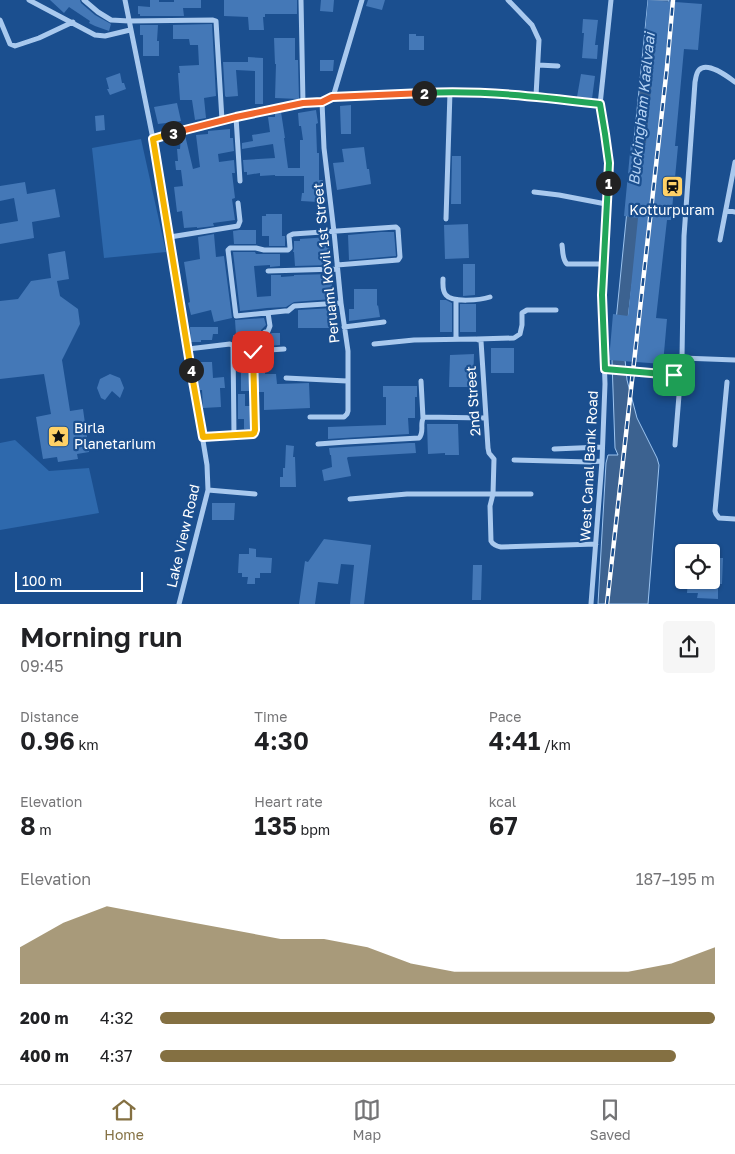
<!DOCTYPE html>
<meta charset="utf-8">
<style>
body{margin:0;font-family:"Golos Text",sans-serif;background:#f6f6f6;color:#202124;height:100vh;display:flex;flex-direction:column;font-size:19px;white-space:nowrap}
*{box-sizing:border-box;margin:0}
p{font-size:16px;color:#757577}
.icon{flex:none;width:28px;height:28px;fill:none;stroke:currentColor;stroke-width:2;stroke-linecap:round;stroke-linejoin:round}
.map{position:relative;height:604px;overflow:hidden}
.side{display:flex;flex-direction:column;background:#fff;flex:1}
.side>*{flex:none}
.tools{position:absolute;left:675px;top:544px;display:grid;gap:10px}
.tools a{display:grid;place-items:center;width:45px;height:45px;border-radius:5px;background:#fff;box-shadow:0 1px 4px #0004;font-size:25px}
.scale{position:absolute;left:15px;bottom:12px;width:128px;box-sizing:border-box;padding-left:5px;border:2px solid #fff;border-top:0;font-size:14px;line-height:18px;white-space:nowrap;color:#fff;-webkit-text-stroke:4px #1b4f8f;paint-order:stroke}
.pin{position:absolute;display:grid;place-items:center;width:42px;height:42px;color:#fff;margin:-21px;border-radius:10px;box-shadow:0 2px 8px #0006}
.km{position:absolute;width:25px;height:25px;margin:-12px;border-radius:50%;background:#222;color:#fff;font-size:14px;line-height:25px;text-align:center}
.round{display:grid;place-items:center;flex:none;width:52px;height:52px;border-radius:5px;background:#f6f6f6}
.overview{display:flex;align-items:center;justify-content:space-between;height:85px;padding:0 20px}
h1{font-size:28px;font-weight:600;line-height:38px}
.figures{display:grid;grid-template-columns:repeat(3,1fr);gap:8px;height:85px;padding:5px 20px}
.figures div{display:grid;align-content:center}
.figures b{font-size:25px;font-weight:600}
.figures small{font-size:14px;font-weight:400}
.figures p{font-size:14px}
.chart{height:140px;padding:10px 20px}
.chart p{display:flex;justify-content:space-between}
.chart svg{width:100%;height:90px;margin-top:5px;fill:#847042;opacity:.7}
ul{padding:0 20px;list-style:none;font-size:16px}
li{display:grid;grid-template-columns:80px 60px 1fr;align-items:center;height:38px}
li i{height:12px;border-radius:6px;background:#847042}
.tab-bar{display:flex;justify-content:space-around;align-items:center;height:70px;border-top:1px solid #e0e0e0;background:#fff;font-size:14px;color:#757577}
.tab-bar a{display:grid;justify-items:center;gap:2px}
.tab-bar .on{color:#847042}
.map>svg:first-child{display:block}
</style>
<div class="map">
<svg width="735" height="604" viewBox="0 0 735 604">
<rect width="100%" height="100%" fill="#1b4f8f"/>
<path fill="#2e69ad" d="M141 139 166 252 104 258 92 148Z
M15 440 49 471 89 468 99 513 0 530V443Z"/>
<path fill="#3c6290" stroke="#9cc4f0" d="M648 0H669L624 349 627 380 637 418 657 458 659 465 648 604H598L606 463 608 455H618L615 448 612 361Z"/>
<path fill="#4478b7" d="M50 0H80L81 3 95 15 111 24 109 31 95 26 89 23 90 21 69 7 64 13Z
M150 0H159V2H174V0H201V8H183L184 16H140V14H138V6L150 7Z
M224 0H297V14H265V17H263L264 30H249L248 17 224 16Z
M321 0H334L333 12 320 11Z
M368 0H385L382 10 366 6Z
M648 0 702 4 698 50 684 49 675 146H678L671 220H667L656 318 667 319 663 364 609 360 613 314 628 316 638 218 624 216 631 142 646 143 655 46 644 45Z
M583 19 598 20 595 45H598L597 59 582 58 584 33H582Z
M212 24 216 96 204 98 206 118 195 120 192 100H180L178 73H180L179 66 199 65 198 45H190L189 39H173V25Z
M140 25H158L157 41H159V56H143V35H140Z
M409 34H416V36H424V50H409Z
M274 38H295V60H298L299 99 275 98 276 64H275Z
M248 57 263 58V104H255V71L236 70 238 96 226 97 225 96 223 62H248Z
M320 60H334L333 71H320Z
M120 73 122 83H124L126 89 110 95 107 89H109L106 78Z
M581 74 595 76 592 99 577 97Z
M177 103 181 121 158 124 154 107Z
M351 105V134H341L340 106Z
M316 110 318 123 316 124 317 153H319V180H323V190H318V202L301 201 302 193H304V176H275V175L260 176V173L247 175V172H244L243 160 275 158 273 144 242 149V143L253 141 252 135 270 132 268 117H275V113L281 112 285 138H284L288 168H300V140H303L301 126H299L298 113Z
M104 115 105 130 96 131 95 116Z
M230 129V138H233L234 151 218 154 219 162 234 160 235 173H232L235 198 232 199 235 220 213 223 214 226 197 228V227L184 228 182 211 177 212 174 187 183 186 181 170H176L175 161H178L177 149H180L181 136 185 135 193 169 200 167 196 135 208 134V131Z
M364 147 367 169H369L371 184 337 190 333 163 344 162 342 149Z
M452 156H461V204H451Z
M25 182 27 194 55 189 60 217 32 222 34 238 0 244V224L18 221 14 198 0 201V186Z
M266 214H282V236H285V246H269V236H262V216H266Z
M468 224 469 258 445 259 444 225Z
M239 230H256V244H234L233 231Z
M381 232H394L396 256 349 260 348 235Z
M214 234 216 257 224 256 232 318 214 322 211 310 191 315 188 303 190 302 184 262 200 259 198 237Z
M329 237 330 259H331V265L295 266 294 252H293L294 248V241H300V239Z
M65 251 69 279 57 281 60 296 78 309 80 324 62 360 70 411 83 409 89 452 77 454 78 459 58 462 57 457 43 459 36 417 51 414 44 374 0 379V301L18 299 31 281 51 278 48 254Z
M233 252H255L256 254H280V266L270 267V265L254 266 257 297 271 296V275H281V277L294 276V275L332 274V299L294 302 286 307 267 308 240 311Z
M463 264H475V295L463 296Z
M354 289H377V306L378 305 380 317 349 321V309H354Z
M440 300H446L452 303V332H440Z
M460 304H476V332H460Z
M333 308V311H336V328H298V310Z
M264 318 266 325 261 330V334L262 336H266L272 333H280V345L253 347 246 348V344H237L233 341V335H236L235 320Z
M190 327H218V334H213L212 340H201V342H191Z
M491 348H514V373H491Z
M474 354 473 387H449L450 355Z
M196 362H212L213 378 224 377 225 388H220L221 407 203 408 202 390H199Z
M258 365H265V374H276L277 384 309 383 310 408 264 410V392H258Z
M241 373H249L250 391H241Z
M110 374 120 378 124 388 120 398 112 391 105 400 101 398 97 388 100 379Z
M383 386H417V397H415V418H408L409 434 328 439V427L386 425V397H383Z
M238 394H245V406H250L251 429H244V419H238Z
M427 424H458L459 455H445V453L428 454Z
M409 443H415L416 453 348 457 347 458 351 476 324 481 322 470 332 467 331 455H330L329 448Z
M286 445 294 446 293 457H295L296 487H280V477H283V468H285Z
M212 503H235L234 520H212Z
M324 539 371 545 364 604H350L354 565 341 564 338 584 318 582 315 604H299L305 561 308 562Z
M249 548 256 549V557L272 558 271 573H260V578H255V584H247L248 577H242V573H238L239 554H249Z
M711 558H723L722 584H718V599L697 598 698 593H687L688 580H711Z
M473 565H482L481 600H472Z"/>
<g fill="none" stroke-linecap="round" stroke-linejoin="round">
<path stroke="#a9c9ee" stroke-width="5" d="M29 0 95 35 105 36 130 30
M84 0 98 12 111 20 129 21 213 20 216 21 222 120
M125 0 153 139 207 465 208 490 179 604
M301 0 303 103
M508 0 532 25 539 40 536 96
M0 20 10 44 15 46 39 38 73 22
M538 65 558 66
M333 97 362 0
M236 117 240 181
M153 139 222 120 303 103 322 102 333 97 450 92 536 96 600 105
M534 192 559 195 606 204
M726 210 735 212
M446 219 450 92
M170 237 238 226 240 221 238 203
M720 240 735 162
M562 245C563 251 562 259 567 264H603
M337 265 398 260 400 257 398 229 396 227 293 234 289 236 290 248 288 250H264L256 248H230L228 250 236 316 285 311H288L294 306 341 303
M268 271 337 269
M443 279C443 284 442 291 446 295 452 303 481 300 490 297
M344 327 384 322
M265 332 268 331 270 326 268 313
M456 339V300
M477 339 514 338 520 334 522 325V313L527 310H556
M374 344 414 340 476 339 481 341 488 448 489 453 494 459 493 494 490 506 491 541C493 545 496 546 501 547L596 544
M188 349 230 344 233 346 234 435
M682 358 735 360
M605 369 674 375 677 374 681 368
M286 378 347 381
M421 381 423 418
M727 382 715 511 716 514 719 518 735 519
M310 417H344L347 414 348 411V351L341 303 334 232 324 148 322 102
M203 437 255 433 253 351 284 349
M318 444 346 442 419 438C425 432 419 423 424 417L485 418
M675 445 682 358 684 236 695 82C696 78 696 73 699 70 707 61 727 76 735 82
M554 449 602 447
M514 460 590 462 602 461
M208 490 255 494
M350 499 407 494H531
M591 604 602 461 605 384 602 295 609 163 605 134 600 105 611 0"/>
<defs>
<path id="rail" d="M607 604 667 67 673 0"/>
</defs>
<use href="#rail" stroke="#fff" stroke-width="4.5"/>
<use href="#rail" stroke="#1b4f8f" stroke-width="2.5" stroke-dasharray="8" stroke-linecap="butt"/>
</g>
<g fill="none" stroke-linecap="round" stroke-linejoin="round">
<defs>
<path id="split-1" d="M608 183 602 295 605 369 674 375"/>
<path id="split-2" d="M424 93C483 90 541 97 600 104L605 134 609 163 608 183"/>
<path id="split-3" d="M173 133 236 117 303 103 322 102 332 97 424 93"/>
<path id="split-4" d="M173 133 153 139 191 370"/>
<path id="split-5" d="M191 370 203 437 253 434 254 433 255 430 253 352"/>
</defs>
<use href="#split-1" stroke="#fff" stroke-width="10"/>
<use href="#split-2" stroke="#fff" stroke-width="10"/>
<use href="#split-3" stroke="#fff" stroke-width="10"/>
<use href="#split-4" stroke="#fff" stroke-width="10"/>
<use href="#split-5" stroke="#fff" stroke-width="10"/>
<use href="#split-1" stroke="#22a559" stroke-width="6"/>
<use href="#split-2" stroke="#22a559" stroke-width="6"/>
<use href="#split-3" stroke="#f0652b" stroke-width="6"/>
<use href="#split-4" stroke="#f5b400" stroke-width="6"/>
<use href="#split-5" stroke="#f5b400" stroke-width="6"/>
</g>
<defs>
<symbol id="station-square" viewBox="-11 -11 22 22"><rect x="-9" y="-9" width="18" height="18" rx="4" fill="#ffd166" stroke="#1b4f8f"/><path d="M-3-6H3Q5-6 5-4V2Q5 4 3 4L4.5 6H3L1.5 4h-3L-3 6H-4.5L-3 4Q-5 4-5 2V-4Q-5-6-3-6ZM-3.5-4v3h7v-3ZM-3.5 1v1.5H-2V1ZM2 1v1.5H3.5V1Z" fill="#111"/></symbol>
<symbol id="sight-square" viewBox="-11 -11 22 22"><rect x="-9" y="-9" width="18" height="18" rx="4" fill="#ffd166" stroke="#1b4f8f"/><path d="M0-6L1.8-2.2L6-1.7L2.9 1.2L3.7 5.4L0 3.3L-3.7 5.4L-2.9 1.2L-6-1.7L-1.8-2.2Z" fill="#111"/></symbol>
</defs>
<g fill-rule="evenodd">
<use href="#station-square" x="660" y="174" width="25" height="25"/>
<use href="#sight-square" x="46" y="424" width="25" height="25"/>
</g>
<g text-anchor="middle" stroke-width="4.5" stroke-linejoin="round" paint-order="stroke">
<g font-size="14" fill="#fff" stroke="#1b4f8f">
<text x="672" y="215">Kotturpuram</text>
<text x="74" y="433" text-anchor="start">Birla<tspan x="74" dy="16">Planetarium</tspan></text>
</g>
<g font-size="14" fill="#fff" stroke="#1b4f8f">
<text transform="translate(326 263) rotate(-96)" y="5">Peruaml Kovil 1st Street</text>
<text transform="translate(473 401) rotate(-94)" y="5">2nd Street</text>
<text transform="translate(589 466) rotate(-87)" y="5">West Canal Bank Road</text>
<text transform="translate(183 536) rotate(-77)" y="5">Lake View Road</text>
</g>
<g font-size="15" font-style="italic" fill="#b5d3f5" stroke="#1b4f8f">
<text transform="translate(642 109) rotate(-84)" y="5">Buckingham Kaalvaai</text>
</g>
</g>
</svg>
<div class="tools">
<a><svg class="icon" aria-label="locate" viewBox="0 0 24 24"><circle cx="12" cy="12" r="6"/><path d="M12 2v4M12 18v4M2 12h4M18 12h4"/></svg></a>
</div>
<div class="scale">100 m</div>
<div class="pin" style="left:674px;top:375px;background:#1e9e55"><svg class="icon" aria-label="arrive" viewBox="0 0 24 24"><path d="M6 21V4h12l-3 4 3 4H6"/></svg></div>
<div class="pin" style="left:253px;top:352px;background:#d93025"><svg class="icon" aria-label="check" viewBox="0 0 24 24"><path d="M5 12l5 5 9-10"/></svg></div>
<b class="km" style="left:608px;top:183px">1</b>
<b class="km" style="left:424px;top:93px">2</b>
<b class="km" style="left:173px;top:133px">3</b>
<b class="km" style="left:191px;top:370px">4</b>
</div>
<section class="side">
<div class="overview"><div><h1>Morning run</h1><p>09:45</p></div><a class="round"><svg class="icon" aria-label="share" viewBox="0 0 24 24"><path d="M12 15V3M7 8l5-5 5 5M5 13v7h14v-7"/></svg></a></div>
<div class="figures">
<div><p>Distance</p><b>0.96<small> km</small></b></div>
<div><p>Time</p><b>4:30</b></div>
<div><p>Pace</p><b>4:41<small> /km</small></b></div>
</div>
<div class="figures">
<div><p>Elevation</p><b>8<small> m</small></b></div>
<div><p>Heart rate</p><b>135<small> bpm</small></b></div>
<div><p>kcal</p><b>67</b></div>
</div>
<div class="chart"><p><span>Elevation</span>187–195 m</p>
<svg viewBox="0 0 160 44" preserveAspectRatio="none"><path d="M0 44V26L10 14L20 6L30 10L40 14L50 18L60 22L70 22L80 26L90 34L100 38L110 38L120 38L130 38L140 38L150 34L160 26V44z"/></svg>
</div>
<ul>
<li><b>200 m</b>4:32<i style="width:100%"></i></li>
<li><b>400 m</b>4:37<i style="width:93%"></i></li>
</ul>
</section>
<nav class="tab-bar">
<a class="on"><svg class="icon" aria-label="home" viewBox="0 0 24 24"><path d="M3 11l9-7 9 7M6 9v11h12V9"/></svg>Home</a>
<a><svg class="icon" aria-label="map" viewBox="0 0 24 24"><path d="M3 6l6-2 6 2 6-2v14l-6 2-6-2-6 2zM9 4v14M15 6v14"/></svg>Map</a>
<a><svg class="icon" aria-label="saved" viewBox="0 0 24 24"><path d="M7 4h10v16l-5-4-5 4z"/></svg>Saved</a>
</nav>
